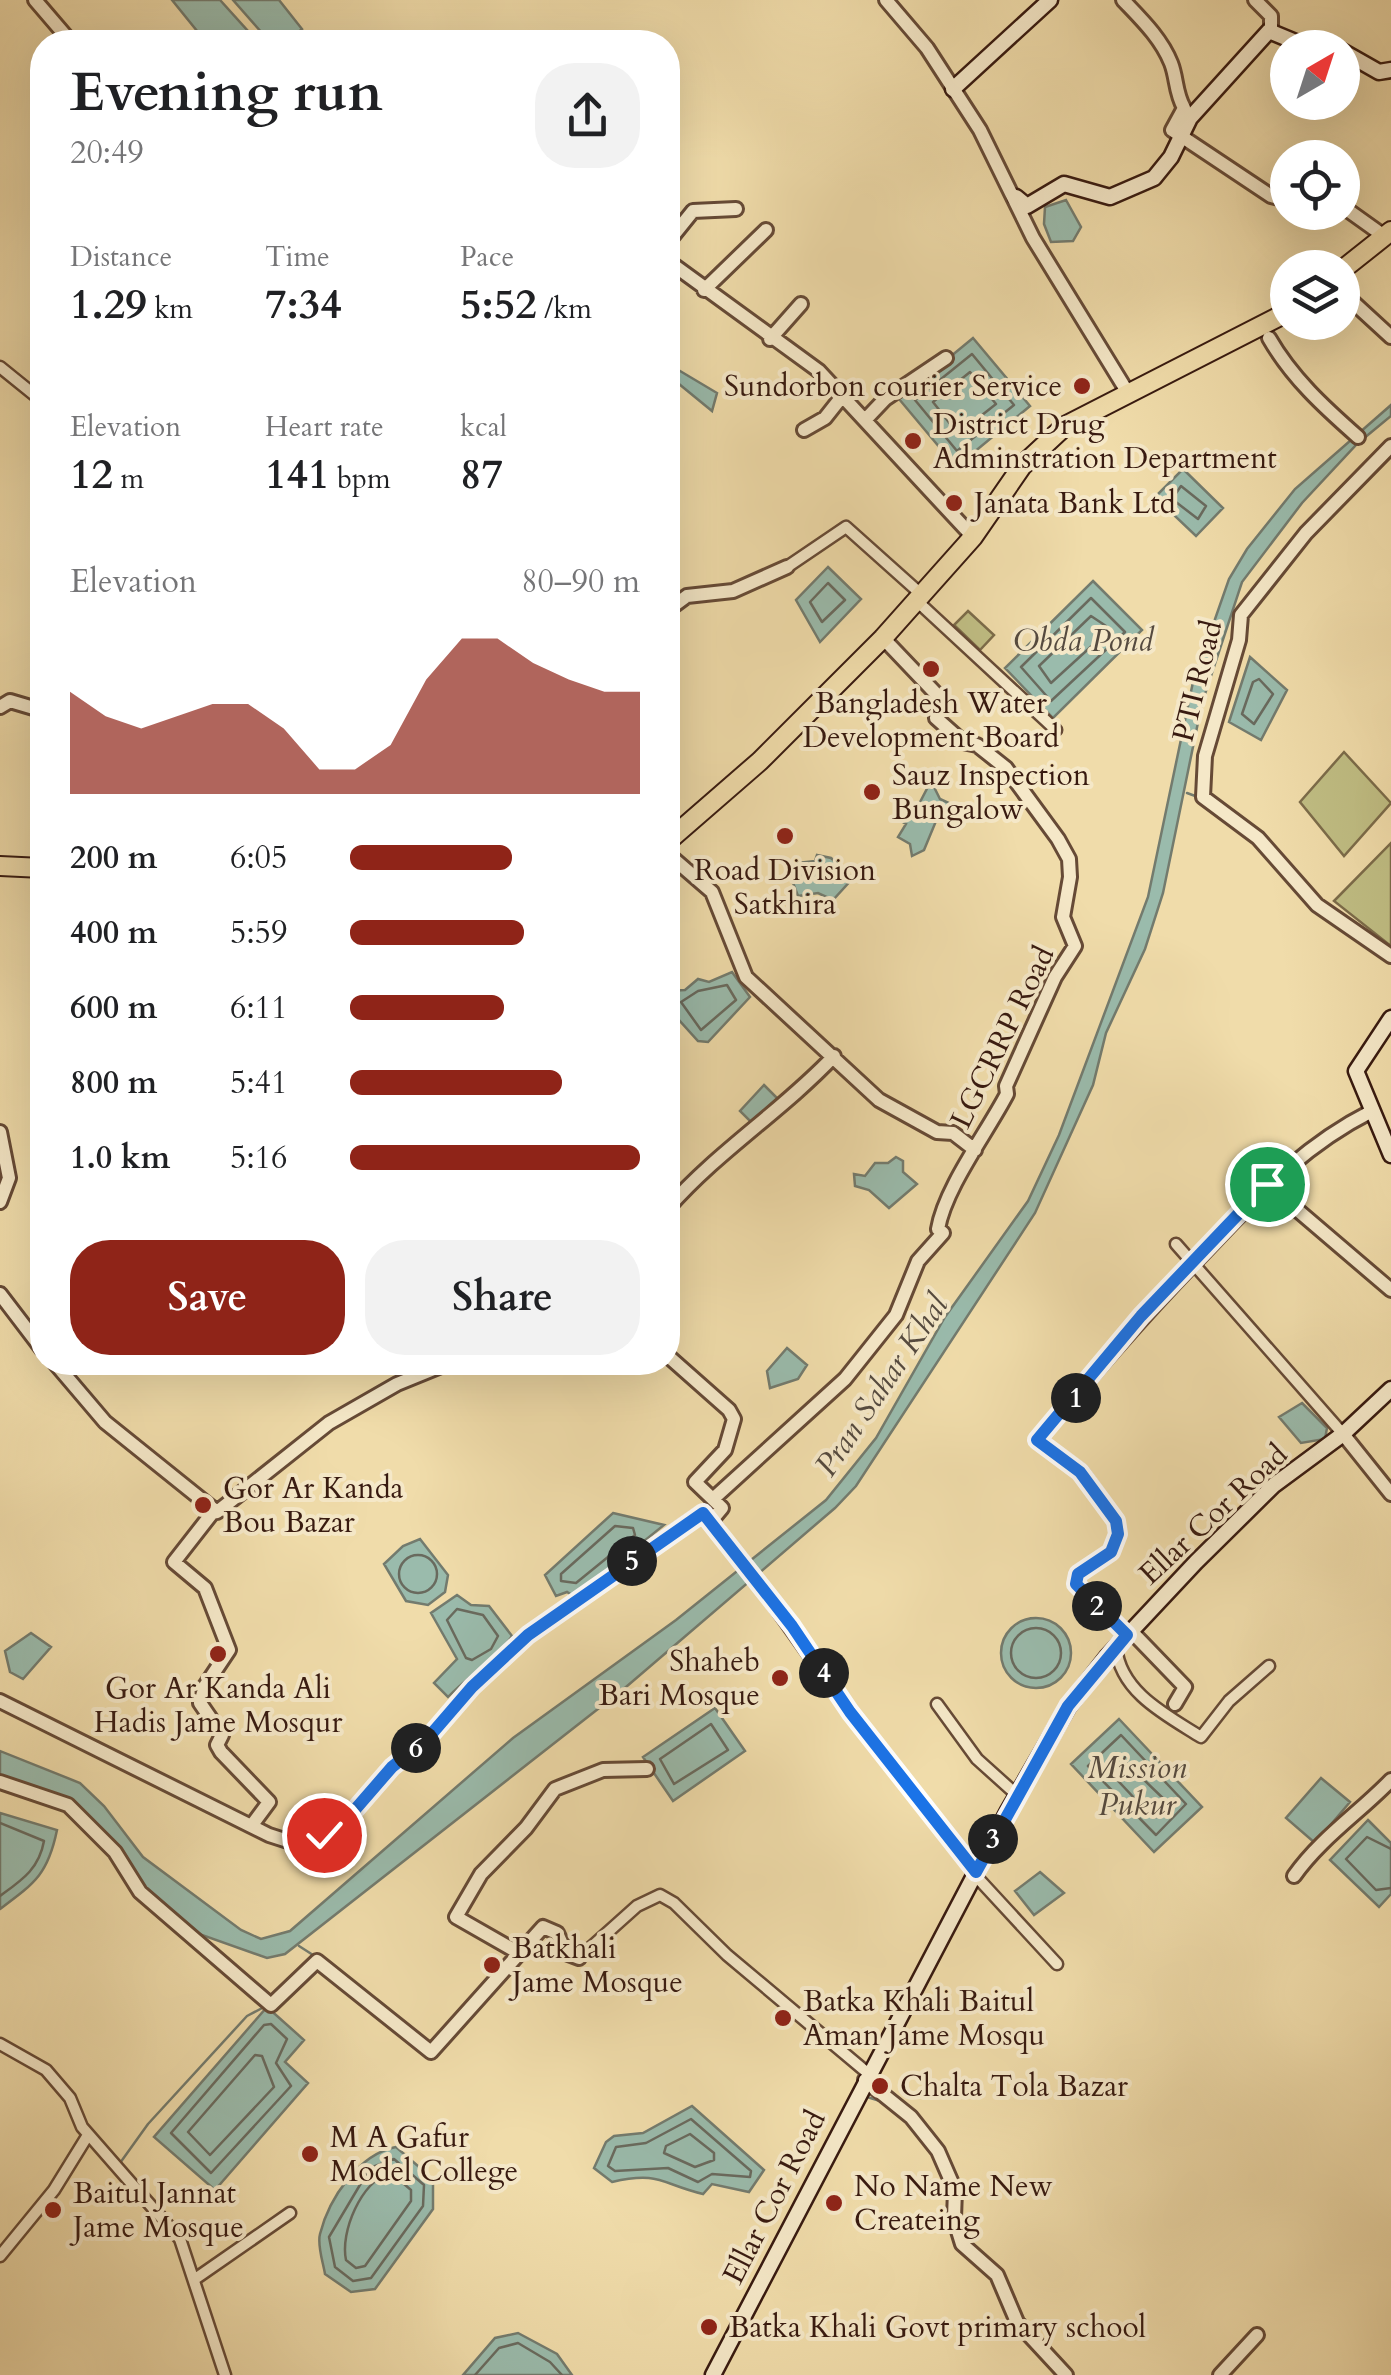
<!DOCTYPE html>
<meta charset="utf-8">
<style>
body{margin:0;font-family:Cardo,serif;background:#f2f2f2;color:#202124;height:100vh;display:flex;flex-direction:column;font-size:38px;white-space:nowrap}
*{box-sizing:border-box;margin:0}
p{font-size:32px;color:#757577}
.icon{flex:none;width:55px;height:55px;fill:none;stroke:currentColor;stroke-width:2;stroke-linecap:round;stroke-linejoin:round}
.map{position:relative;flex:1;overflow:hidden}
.details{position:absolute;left:30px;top:30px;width:650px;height:1345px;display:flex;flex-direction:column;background:#fff;border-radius:40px;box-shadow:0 10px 40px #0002}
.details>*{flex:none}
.needle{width:65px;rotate:39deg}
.fabs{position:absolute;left:1270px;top:30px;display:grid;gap:20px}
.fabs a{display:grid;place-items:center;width:90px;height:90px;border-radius:50%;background:#fff;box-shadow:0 10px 40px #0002;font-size:50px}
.pin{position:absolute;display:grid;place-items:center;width:85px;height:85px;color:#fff;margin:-42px;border:5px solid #fff;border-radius:50%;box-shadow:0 2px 10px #0007}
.km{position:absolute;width:50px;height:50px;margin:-25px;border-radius:50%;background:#222;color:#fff;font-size:28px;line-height:50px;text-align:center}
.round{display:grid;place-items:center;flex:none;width:105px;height:105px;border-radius:40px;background:#f2f2f2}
.headline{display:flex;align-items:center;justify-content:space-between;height:170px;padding:0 40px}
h1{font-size:55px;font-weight:800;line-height:75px}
.metrics{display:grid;grid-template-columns:repeat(3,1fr);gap:15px;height:170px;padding:10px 40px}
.metrics div{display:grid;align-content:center}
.metrics b{font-size:42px;font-weight:800}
.metrics small{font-size:28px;font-weight:400}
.metrics p{font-size:28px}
.chart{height:280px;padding:20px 40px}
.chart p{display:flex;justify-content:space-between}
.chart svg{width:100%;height:180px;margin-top:10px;fill:#8f2418;opacity:.7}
.primary-button{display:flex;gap:20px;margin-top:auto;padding:20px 40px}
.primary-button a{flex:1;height:115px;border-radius:40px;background:#8f2418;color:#fff;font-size:40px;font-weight:800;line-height:115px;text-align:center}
.primary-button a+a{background:#f2f2f2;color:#202124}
ul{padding:0 40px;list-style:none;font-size:32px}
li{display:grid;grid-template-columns:160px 120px 1fr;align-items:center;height:75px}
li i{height:25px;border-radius:12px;background:#8f2418}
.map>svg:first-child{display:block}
</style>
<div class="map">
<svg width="1391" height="2375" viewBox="0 0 1391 2375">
<rect width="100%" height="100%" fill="#f0dcaa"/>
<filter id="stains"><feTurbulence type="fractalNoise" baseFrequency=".002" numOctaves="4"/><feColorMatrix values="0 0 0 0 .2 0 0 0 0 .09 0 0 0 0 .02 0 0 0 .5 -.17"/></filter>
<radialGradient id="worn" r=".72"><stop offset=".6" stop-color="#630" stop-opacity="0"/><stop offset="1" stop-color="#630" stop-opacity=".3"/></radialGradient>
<path fill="#c0be84" stroke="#7c6c4a" stroke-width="2.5" d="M968 611 994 635 980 650 954 625Z
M1344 752 1391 803 1344 856 1300 802Z
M1391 843V946L1334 901Z"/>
<path fill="#9abbac" stroke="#737b6e" stroke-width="2.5" d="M172 0H220L258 42H206Z
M233 0H279L302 29 287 42H270Z
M1066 200 1081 227 1073 241 1051 242 1044 224 1045 207Z
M973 338 1030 406 956 467 899 399Z
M670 365 717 393 712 411 668 375Z
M1391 405V416L1357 444 1302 503 1242 582 1202 703 1163 893 1145 949 1106 1033 1093 1085 1035 1213 856 1486 835 1508 626 1687 285 1954 267 1958 199 1934 143 1887 86 1819 0 1779V1751L80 1783 104 1806 143 1857 241 1930 261 1939 290 1931 513 1738 676 1620 826 1500 876 1438 945 1317 1028 1201 1059 1135 1148 897 1193 682 1229 579 1247 549 1295 489Z
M1183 469 1223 508 1196 536 1155 497Z
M828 567 861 599 820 642 796 600Z
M1093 581 1142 630 1053 718 1005 668Z
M1250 657 1287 690 1261 740 1229 722Z
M931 781 940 799 949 803V818L936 821 924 850 912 856 910 844 898 837 906 824 901 821 919 804Z
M817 855 831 858 853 878 833 900 818 893 798 896 790 875 798 863 815 861Z
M732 972 750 997 708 1042 698 1041 669 1009 668 991 685 990 698 979 709 982Z
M764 1085 779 1100 754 1125 740 1111Z
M896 1157 903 1161V1172L917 1184 889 1208 869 1190 855 1186 854 1174 865 1176 875 1163H888Z
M787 1348 807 1365 798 1379 770 1388 767 1371Z
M1302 1403 1327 1428 1325 1439 1301 1443 1279 1417Z
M613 1513 664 1525 575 1597 567 1592 556 1596 545 1575Z
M420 1539 448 1575 445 1592 428 1605 406 1601 384 1564 403 1546Z
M457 1595 471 1605 489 1606 512 1636C495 1661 469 1675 448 1697L434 1683 457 1659 431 1613Z
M1001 1653a35 35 0 1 1 70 0a35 35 0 1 1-70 0Z
M31 1633 51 1647 23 1679 10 1672 5 1651Z
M715 1708 745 1751 673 1801 643 1757Z
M1119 1719 1202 1807 1154 1852 1071 1764Z
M1321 1778 1350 1802 1315 1843 1286 1818Z
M0 1813 57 1830C48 1874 35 1883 0 1909Z
M1368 1820 1391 1843V1894L1379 1907 1330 1860Z
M1040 1872 1064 1893 1034 1915 1015 1891Z
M267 2007 304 2040 285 2062 308 2083 215 2190 154 2137Z
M692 2106 764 2170 749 2192 712 2184 703 2194C661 2184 660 2171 612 2182L594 2168 606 2142 614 2136 643 2133Z
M396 2147 433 2179V2209L375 2289 351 2292 325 2274C323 2262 317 2245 320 2234 329 2198 359 2154 396 2147Z
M518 2333 557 2354 572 2375H463L495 2338Z"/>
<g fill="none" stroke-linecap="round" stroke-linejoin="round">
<path stroke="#696a5e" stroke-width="2.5" d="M972 354 1014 405 957 451 915 400Z
M970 372 996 404 958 434 933 402Z
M1181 486 1206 506 1198 519 1172 499Z
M828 583 845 600 822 622 810 602Z
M1091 598 1125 632 1051 701 1021 667Z
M1091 616 1106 626 1107 632 1051 683 1039 666Z
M1259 679 1273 694 1254 724 1242 714 1253 682Z
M727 985 736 1000 701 1030 681 1002 698 991Z
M615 1526 633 1528 635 1535 576 1583 561 1581V1574Z
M399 1574a19 19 0 1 1 38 0a19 19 0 1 1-38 0Z
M457 1609 483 1615 498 1636 491 1649 472 1660 466 1658 447 1620Z
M1011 1653a25 25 0 1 1 50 0a25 25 0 1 1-50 0Z
M711 1724 728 1750 674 1784 660 1759Z
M1121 1735 1186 1804 1156 1835 1088 1766Z
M1116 1753 1168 1803 1158 1817H1152L1106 1768Z
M0 1823 44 1841C39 1869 22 1880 0 1896
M1391 1849 1367 1837 1346 1859 1376 1890 1391 1888
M271 2024 287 2039 276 2063 291 2086 211 2173 171 2133 264 2025Z
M255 2055 262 2056 274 2087 210 2155 188 2132Z
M691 2119 751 2171 750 2177 712 2174 698 2182 668 2168 615 2171 608 2166 616 2147 646 2143Z
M690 2134 714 2153V2160L695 2167 664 2153 666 2146Z
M394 2159 424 2185 423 2206 371 2278 353 2281 335 2267 329 2237 370 2168Z
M390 2172 411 2190V2201L365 2266 356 2268 346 2260C340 2232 361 2182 390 2172Z
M475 2375 499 2348 518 2343 550 2362 562 2375"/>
<path stroke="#737b6e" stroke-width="2.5" d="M1187 793 1198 797
M1324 1133 1338 1124
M299 1946 313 1955 302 1968
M769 1997 790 2014
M864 2096 880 2101
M120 2163 148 2124 247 2016 266 2006
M115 2169 123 2182"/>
<defs>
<path id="minor" d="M0 367 42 401
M787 567 846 527 922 595
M918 602 1056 730
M1176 1244 1343 1434
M712 1520 740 1559
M756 1581 849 1712 976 1872
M1116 1647C1120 1692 1166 1715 1201 1737L1229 1701 1269 1666
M937 1704 977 1759 1017 1795
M974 1874 1057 1964
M579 1958 637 1906 660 1895 674 1903 727 1955 870 2075
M0 2044 46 2070 70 2098 82 2127 180 2239 225 2375
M0 2256 54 2190 88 2135
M195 2279 290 2213"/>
<path id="tertiary" d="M35 0 71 42
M886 0 927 48 980 130 1033 238 1128 393
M1123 0C1141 19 1161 38 1171 63 1177 78 1175 92 1184 108L1172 130 1271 196 1279 198 1288 193
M1255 0 1271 16V31
M1342 206 1384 236
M668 242 693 211 736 209
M668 261 819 371 973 537
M704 290 766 230
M1342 292 1391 337
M1269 338C1292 378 1324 407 1358 437
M770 339 801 304
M866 419 885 399 946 358
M804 430 825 418 844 394
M1391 446 1306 533 1241 615 1239 640 1205 756 1203 797 1258 838 1317 905 1391 956
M668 610 687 596 733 591 787 567
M0 707 10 701 37 709 42 704
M668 854 712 892 746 977 879 1100 937 1132 953 1133 975 1150
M0 1132 9 1178 0 1202
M1267 1184 1391 1290
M668 1208C718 1151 782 1111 834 1056
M0 1294 42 1349
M54 1362 105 1422 217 1512 329 1423 397 1384 451 1362
M1343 1434 1391 1494
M713 1499 845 1379 896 1315 918 1261 943 1233 938 1229C945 1188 986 1134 1007 1094L1006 1086 1055 977 1075 946 1063 917 1070 877 1069 859 1058 839 1006 768 977 745 963 742 936 718 941 699 883 638
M213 1512 174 1562 205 1588 229 1650 205 1686 200 1703 222 1735 217 1745 221 1752 269 1802 252 1825
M740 1559 756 1581
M1131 1631 1185 1687 1175 1704
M1127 1635 1076 1583 1078 1574 1111 1552 1118 1534 1116 1521 1081 1472 1037 1440C1088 1380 1139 1320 1194 1263 1253 1202 1295 1150 1372 1111
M0 1701 269 1835 297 1844 346 1820 392 1767 428 1738 472 1687 528 1635 699 1515H708L712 1520 722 1508 695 1482 725 1450 734 1419 729 1410 668 1356
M0 1782 68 1805 115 1852 140 1892 271 2005 317 1961 431 2052 543 1927 557 1933 566 1953 579 1958
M1294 1876C1321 1838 1359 1813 1391 1780
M519 1953 456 1917 481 1874 526 1828 555 1789 603 1770 647 1769
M865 2080 911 2117 938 2151 955 2190 954 2218 962 2244 997 2275 1017 2322 1066 2375
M1220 2375 1257 2335"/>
<path id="secondary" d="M1342 51 1379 72 1391 70
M953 89 1050 0
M1016 197 1027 206 1064 184 1110 197 1154 178 1171 157 1190 118 1269 31 1310 48
M1391 1018 1356 1071 1391 1155
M713 2375 1008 1811 1068 1707 1107 1657 1196 1562 1274 1485 1343 1434 1391 1389"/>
<path id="trunk" d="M1342 270 1391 231
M668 841 760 761 883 638 973 537 1022 466 1065 426 1288 312
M0 866 42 868"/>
</defs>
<use href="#minor" stroke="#664a36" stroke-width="15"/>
<use href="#tertiary" stroke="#664a36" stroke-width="18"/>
<use href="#secondary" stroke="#381a10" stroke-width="19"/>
<use href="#trunk" stroke="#381a10" stroke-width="22"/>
<use href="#minor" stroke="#f5e8c8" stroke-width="10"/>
<use href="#tertiary" stroke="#f5e8c8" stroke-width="12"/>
<use href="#secondary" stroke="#f5e8c8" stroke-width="14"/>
<use href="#trunk" stroke="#f0dcaa" stroke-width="18"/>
</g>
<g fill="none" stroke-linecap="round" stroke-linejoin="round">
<defs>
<path id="route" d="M324 1835 346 1820 392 1767 428 1738 472 1687 528 1635 703 1513 792 1626 850 1712 976 1872 1068 1706 1127 1635 1076 1584 1078 1574 1111 1552 1118 1534 1116 1521 1080 1472 1037 1440 1141 1316 1267 1184"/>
</defs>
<use href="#route" stroke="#fff" stroke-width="20"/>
<use href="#route" stroke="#1a73e8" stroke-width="12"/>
</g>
<g fill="#8f2418" stroke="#f5e8c8" stroke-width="4">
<circle cx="1082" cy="386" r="10"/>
<circle cx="913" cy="441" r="10"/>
<circle cx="954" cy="503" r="10"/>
<circle cx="931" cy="669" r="10"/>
<circle cx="872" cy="792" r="10"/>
<circle cx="785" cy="836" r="10"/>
<circle cx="203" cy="1505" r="10"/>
<circle cx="218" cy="1654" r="10"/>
<circle cx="780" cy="1678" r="10"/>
<circle cx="492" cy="1965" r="10"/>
<circle cx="783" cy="2018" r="10"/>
<circle cx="880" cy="2086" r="10"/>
<circle cx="310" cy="2154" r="10"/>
<circle cx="834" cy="2203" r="10"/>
<circle cx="53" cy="2210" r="10"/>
<circle cx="709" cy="2327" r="10"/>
</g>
<g text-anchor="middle" stroke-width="8" stroke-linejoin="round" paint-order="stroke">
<g font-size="30" fill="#381a10" stroke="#f5e8c8" text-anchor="start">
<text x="1062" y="396" text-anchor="end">Sundorbon courier Service</text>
<text x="933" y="434">District Drug<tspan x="933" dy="34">Adminstration Department</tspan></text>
<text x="974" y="513">Janata Bank Ltd</text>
<text x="931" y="713" text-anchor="middle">Bangladesh Water<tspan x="931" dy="34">Development Board</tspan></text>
<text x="892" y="785">Sauz Inspection<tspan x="892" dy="34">Bungalow</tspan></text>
<text x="785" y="880" text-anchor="middle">Road Division<tspan x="785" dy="34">Satkhira</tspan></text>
<text x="223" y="1498">Gor Ar Kanda<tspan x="223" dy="34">Bou Bazar</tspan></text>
<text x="760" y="1671" text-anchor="end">Shaheb<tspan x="760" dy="34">Bari Mosque</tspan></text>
<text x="218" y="1698" text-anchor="middle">Gor Ar Kanda Ali<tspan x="218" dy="34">Hadis Jame Mosqur</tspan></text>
<text x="512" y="1958">Batkhali<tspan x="512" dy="34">Jame Mosque</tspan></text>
<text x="803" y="2011">Batka Khali Baitul<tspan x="803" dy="34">Aman Jame Mosqu</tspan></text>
<text x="900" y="2096">Chalta Tola Bazar</text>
<text x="330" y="2147">M A Gafur<tspan x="330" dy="34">Model College</tspan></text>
<text x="854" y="2196">No Name New<tspan x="854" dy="34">Createing</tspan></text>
<text x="73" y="2203">Baitul Jannat<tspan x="73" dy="34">Jame Mosque</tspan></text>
<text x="729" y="2337">Batka Khali Govt primary school</text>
</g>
<g font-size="30" fill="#381a10" stroke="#f5e8c8">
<text transform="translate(1197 681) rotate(-76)" y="10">PTI Road</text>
<text transform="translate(1002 1037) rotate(-64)" y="10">LGCRRP Road</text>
<text transform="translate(1213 1514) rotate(-43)" y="10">Ellar Cor Road</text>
<text transform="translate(774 2197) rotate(-63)" y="10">Ellar Cor Road</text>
</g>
<g font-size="32" font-style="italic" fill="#554a3f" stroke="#f5e8c8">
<text x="1083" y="651">Obda Pond</text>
<text transform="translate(881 1385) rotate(-56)" y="11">Pran Sahar Khal</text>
<text x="1137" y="1778">Mission<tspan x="1137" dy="37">Pukur</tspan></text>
</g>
</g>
<rect width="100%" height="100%" filter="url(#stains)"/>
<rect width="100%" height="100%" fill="url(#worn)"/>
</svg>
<div class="fabs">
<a><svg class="needle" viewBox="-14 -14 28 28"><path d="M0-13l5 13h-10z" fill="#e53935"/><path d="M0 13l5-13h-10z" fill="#757577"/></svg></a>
<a><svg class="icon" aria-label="locate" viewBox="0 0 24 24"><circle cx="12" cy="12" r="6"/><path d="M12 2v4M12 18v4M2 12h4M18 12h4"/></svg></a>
<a><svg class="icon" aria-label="layers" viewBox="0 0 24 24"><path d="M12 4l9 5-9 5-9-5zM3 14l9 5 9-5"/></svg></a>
</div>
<div class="pin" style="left:1267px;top:1184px;background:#1e9e55"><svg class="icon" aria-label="arrive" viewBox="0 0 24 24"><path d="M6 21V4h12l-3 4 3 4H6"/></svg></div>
<div class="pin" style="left:324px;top:1835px;background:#d93025"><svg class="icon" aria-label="check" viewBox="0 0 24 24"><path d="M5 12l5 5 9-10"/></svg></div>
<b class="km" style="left:1076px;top:1398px">1</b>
<b class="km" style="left:1097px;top:1606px">2</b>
<b class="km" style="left:993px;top:1839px">3</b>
<b class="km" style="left:824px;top:1673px">4</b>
<b class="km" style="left:632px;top:1561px">5</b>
<b class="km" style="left:416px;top:1748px">6</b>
<section class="details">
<div class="headline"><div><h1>Evening run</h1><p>20:49</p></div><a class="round"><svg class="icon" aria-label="share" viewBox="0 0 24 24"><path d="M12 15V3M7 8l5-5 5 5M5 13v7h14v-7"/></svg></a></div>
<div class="metrics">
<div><p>Distance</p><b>1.29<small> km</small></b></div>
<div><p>Time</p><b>7:34</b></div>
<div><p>Pace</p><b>5:52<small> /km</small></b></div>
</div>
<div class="metrics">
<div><p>Elevation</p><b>12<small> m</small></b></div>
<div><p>Heart rate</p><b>141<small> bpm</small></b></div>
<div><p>kcal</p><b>87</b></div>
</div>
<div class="chart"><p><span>Elevation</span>80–90 m</p>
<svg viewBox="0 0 160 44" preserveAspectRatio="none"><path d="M0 44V19L10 25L20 28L30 25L40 22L50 22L60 28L70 38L80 38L90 32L100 16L110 6L120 6L130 12L140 16L150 19L160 19V44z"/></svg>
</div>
<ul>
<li><b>200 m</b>6:05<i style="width:56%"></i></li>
<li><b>400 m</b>5:59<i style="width:60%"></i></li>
<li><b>600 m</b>6:11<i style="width:53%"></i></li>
<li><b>800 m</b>5:41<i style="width:73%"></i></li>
<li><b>1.0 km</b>5:16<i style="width:100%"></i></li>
</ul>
<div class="primary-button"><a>Save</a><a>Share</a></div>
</section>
</div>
